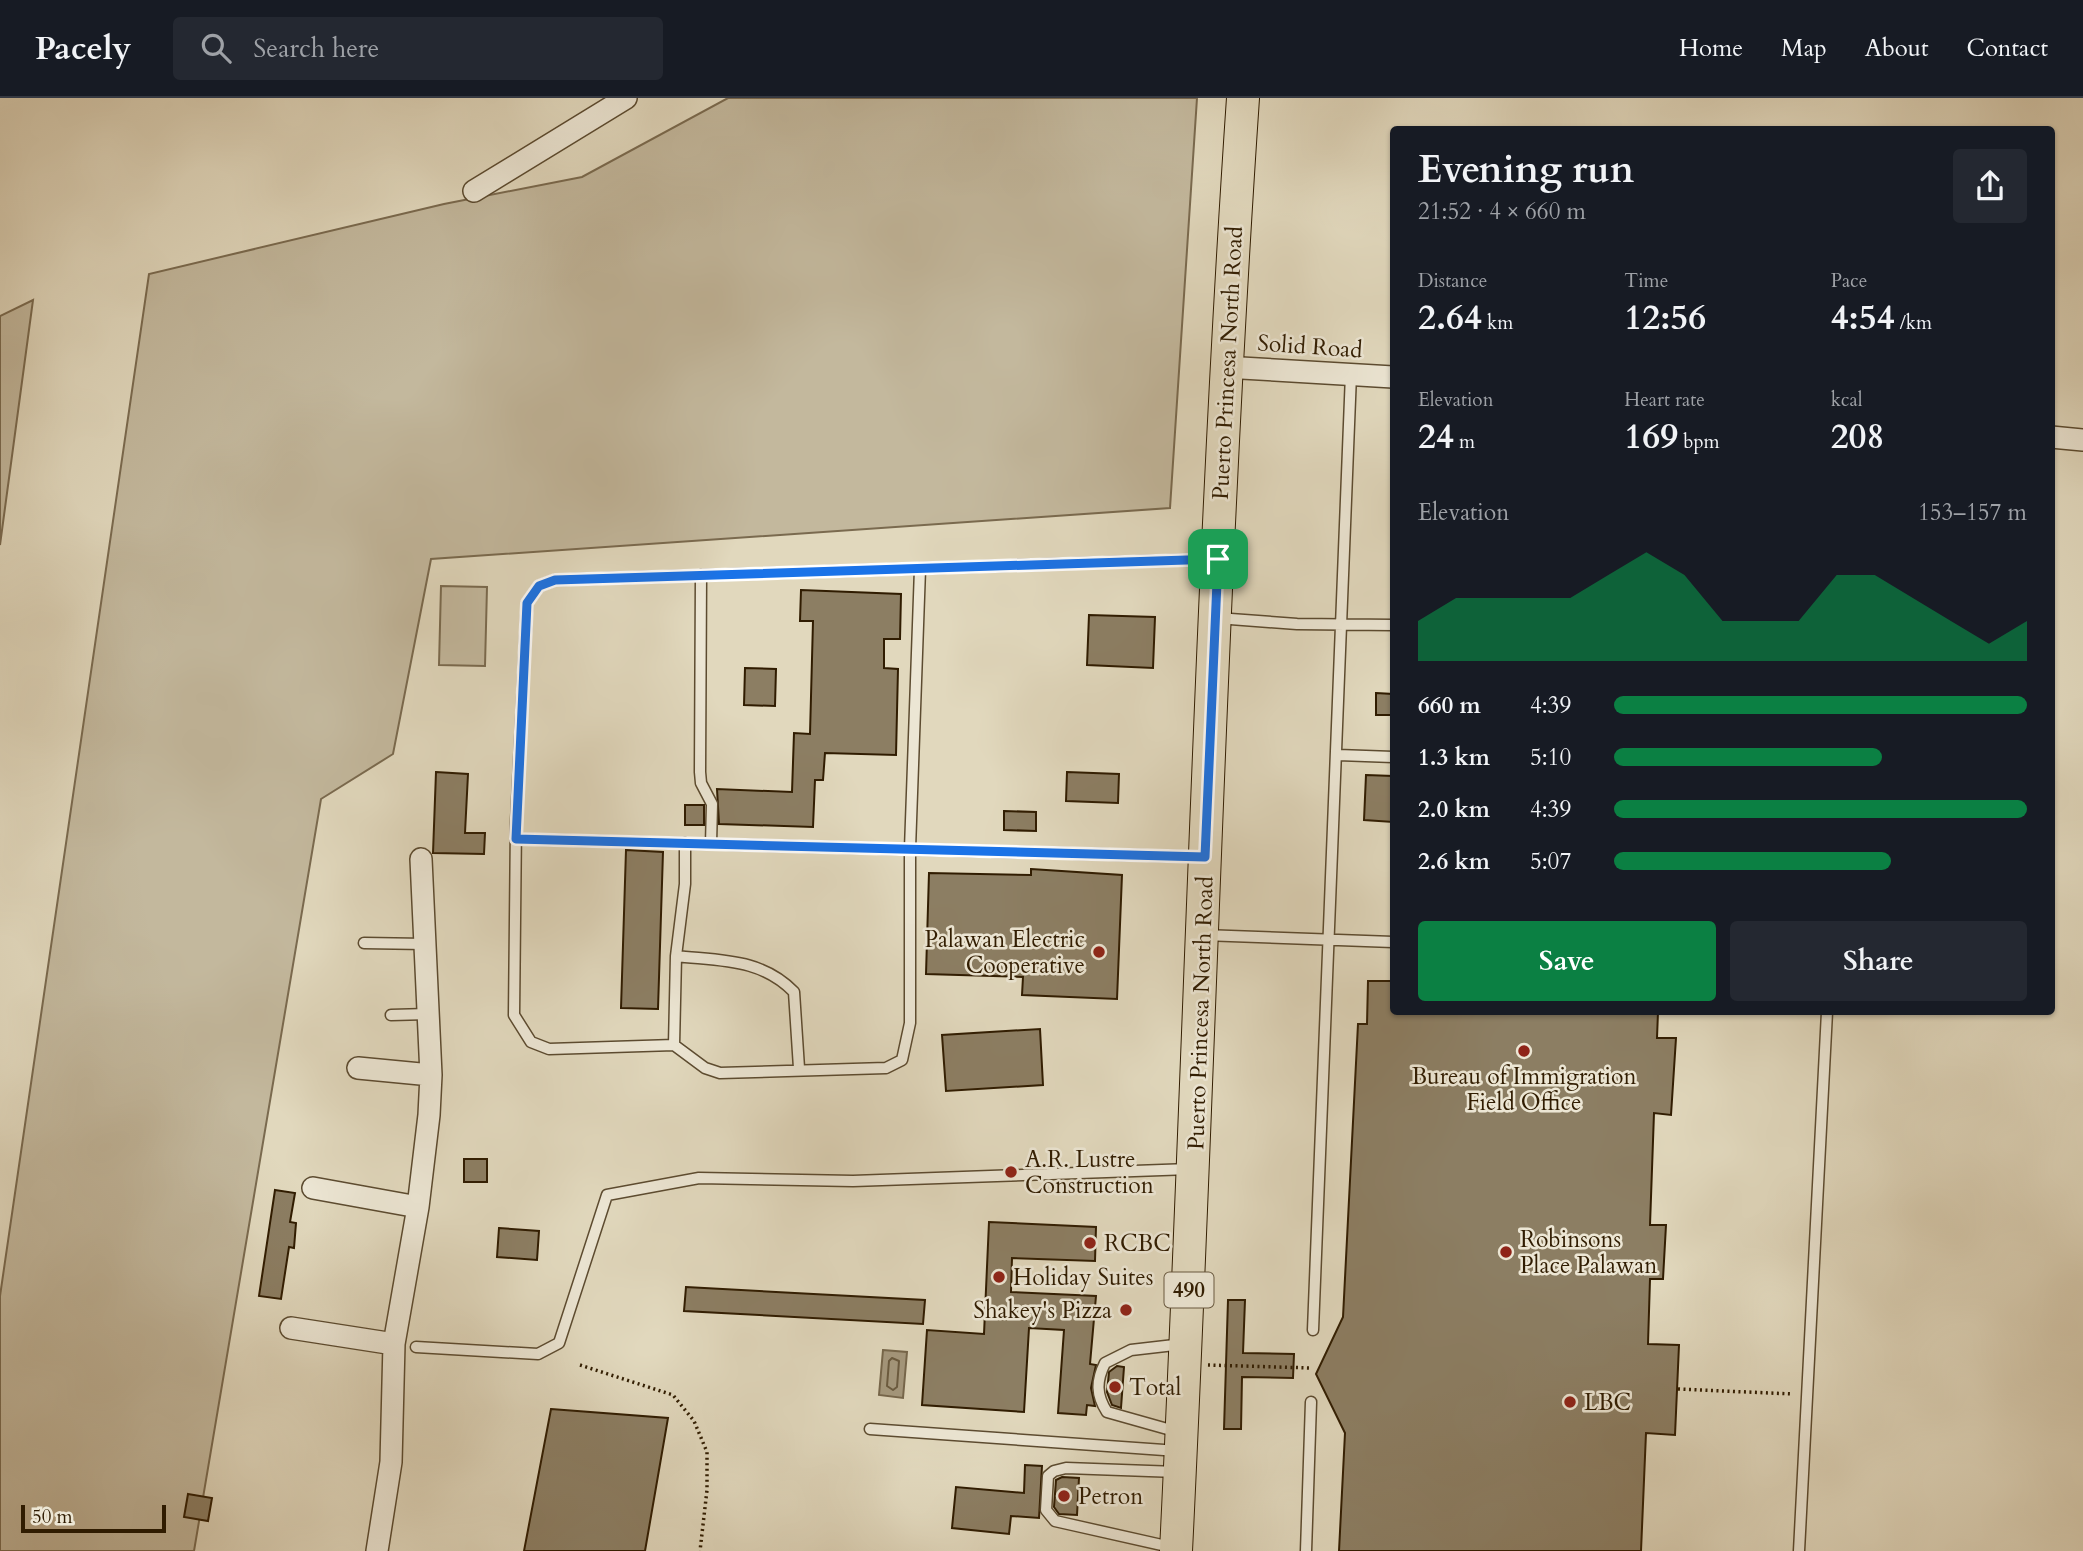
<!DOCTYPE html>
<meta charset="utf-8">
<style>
body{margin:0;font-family:Cardo,serif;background:#242831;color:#f1f3f6;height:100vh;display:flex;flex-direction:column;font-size:26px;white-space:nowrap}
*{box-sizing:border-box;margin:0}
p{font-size:23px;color:#9ea1a6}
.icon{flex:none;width:38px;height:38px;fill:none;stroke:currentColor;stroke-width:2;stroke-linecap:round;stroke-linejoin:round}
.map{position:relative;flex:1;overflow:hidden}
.details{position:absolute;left:1390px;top:28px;width:665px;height:889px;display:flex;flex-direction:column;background:#171b24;border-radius:7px;box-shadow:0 2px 5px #0004}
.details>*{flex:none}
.scale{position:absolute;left:21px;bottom:18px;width:145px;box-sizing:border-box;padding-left:7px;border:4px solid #301c01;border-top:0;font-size:19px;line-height:24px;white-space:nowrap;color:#301c01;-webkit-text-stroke:5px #ece6d4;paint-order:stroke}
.pin{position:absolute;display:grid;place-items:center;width:60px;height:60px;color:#fff;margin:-30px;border-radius:14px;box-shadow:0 4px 10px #0006}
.round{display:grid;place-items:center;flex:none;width:74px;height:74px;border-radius:7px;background:#242831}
.overview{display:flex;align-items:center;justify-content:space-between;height:119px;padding:0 28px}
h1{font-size:38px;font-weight:800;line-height:52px}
.stats{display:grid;grid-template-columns:repeat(3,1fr);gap:10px;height:119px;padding:7px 28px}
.stats div{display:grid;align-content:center}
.stats b{font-size:35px;font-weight:800}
.stats small{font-size:19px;font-weight:400}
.stats p{font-size:19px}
.chart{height:196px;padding:14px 28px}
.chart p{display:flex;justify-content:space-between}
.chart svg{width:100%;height:126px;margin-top:7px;fill:#0b8043;opacity:.7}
.primary-button{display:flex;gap:14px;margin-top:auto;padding:14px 28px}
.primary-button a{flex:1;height:80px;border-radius:7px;background:#0b8043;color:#fff;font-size:28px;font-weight:800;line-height:80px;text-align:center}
.primary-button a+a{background:#242831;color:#f1f3f6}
ul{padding:0 28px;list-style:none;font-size:23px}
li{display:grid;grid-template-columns:112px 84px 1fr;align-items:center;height:52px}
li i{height:18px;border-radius:9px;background:#0b8043}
header{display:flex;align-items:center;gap:42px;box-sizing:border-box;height:98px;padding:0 35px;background:#171b24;border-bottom:2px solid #363941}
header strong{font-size:33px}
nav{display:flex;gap:38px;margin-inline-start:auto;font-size:24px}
.search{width:490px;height:63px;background:#242831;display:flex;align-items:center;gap:18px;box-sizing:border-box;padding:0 24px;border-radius:7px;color:#9ea1a6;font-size:26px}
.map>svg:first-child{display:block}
</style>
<header>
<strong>Pacely</strong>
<div class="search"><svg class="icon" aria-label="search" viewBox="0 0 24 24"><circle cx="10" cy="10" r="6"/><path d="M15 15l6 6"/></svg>Search here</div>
<nav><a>Home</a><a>Map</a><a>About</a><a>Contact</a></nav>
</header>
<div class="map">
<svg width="2083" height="1453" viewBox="0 0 2083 1453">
<rect width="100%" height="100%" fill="#e1d8bd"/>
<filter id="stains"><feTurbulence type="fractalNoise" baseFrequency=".00286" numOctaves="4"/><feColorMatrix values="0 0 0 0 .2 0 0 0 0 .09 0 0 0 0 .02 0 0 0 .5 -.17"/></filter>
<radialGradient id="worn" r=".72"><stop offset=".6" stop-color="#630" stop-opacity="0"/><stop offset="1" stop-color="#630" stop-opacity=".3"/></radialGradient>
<path fill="#c3b89d" stroke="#7a6a4f" stroke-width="2" d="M728 0H1197L1170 410 431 461 393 656 321 701 194 1453H0V1198L149 176 444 106 582 79Z
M33 202 0 447V218Z
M441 488 487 489 485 568 439 567Z"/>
<path fill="#a5987d" stroke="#76664b" stroke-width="2" d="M883 1252 907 1254 903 1300 879 1297Z"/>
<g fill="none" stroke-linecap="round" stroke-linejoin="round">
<path stroke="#6a5a3f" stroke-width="2" d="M892 1260 899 1263 897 1289 893 1292 887 1288 889 1263Z"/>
</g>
<path fill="#8c7e63" stroke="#301c01" stroke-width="2" d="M801 492 901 496 900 541H884V570L898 571 896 657 825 655 823 682H815L813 729 719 726 717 691 792 694 794 635 810 636 813 523H800Z
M1089 517 1155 519 1153 570 1087 567Z
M745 570 776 571 775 608 744 607Z
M1376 595 1393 596V617H1376Z
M436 674 468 676 465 735H485L484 756 433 755Z
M1067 674 1119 676 1118 705 1066 703Z
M1366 677 1393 678V724L1364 722Z
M685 707H704V727H685Z
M1004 713 1036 714V733L1004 732Z
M626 752 663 754 658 911 621 910Z
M1031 771 1122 777 1117 901 1022 897 1023 879 926 876 929 775 1031 777Z
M1368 883H1393V914H1658L1657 940H1676L1671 1017 1654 1015 1650 1127H1666L1663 1181H1650L1648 1246 1679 1247 1675 1337 1646 1335 1641 1453H1339L1345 1335 1316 1276 1343 1219 1358 926H1367Z
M1040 931 1043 987 946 993 942 937Z
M464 1061H487V1084H464Z
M275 1092 295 1095 290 1124 296 1125 294 1150 289 1149 281 1201 259 1198Z
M989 1124 1096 1129 1095 1163 1012 1160 1011 1194 1096 1198 1090 1266 1096 1267 1091 1290 1095 1308 1087 1307 1086 1317 1058 1315 1064 1232 1029 1230 1024 1314 922 1307 927 1232 984 1236Z
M499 1130 539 1133 537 1162 497 1159Z
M686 1189 925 1202 923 1226 684 1213Z
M1228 1202H1245L1243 1255 1294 1256 1293 1280 1242 1279 1241 1331H1224Z
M1117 1268 1124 1269 1121 1310 1112 1307 1107 1294 1109 1274Z
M551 1311 668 1320 645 1453H524Z
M1025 1367 1042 1368 1039 1420 1011 1418 1009 1436 952 1430 956 1389 1024 1395Z
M1062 1379 1079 1380 1077 1417 1059 1416 1054 1409 1056 1382Z
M188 1396 212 1400 208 1423 184 1419Z"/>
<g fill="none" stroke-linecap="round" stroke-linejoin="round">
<defs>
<path id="service" d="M920 471 910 751V925L902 962 886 970 720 975 705 970 674 947 549 951 531 944 514 917 516 725 527 505 539 488 555 482 1213 461
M701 477 700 674 701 685 712 706 711 746
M1217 520 1297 526 1393 527
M1338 657 1393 659
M516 741 1203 759
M1203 837 1393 844
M364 845 425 846
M676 858C720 863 761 860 794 894L799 970
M391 917 428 916
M674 947 676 858 685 786V745
M1313 1232 1351 276
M416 1249 538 1256 559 1245 607 1097 699 1080 853 1083 1190 1071
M870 1331 1178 1353
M1178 1334 1107 1314C1096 1297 1096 1283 1105 1265L1131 1252 1183 1246
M1175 1450 1055 1423 1046 1412 1048 1378 1054 1373 1066 1370 1177 1374
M1306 1453 1311 1304
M1799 1453 1827 914"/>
<path id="minor" d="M474 93 626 0
M1224 269 1393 279
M2051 339 2083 342
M358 970 431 977
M313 1090 418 1109
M291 1230 394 1246
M377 1453 391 1364 394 1246 418 1109 429 1017 431 977 421 761"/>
<path id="primary" d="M1176 1453C1200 969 1210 484 1243 0"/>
</defs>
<use href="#service" stroke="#5c4b30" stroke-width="13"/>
<use href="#minor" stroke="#5c4b30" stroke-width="24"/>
<use href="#primary" stroke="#301c01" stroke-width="34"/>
<path stroke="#301c01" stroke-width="3.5" stroke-dasharray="2 3.5" stroke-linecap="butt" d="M580 1267 673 1297 694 1323 707 1354V1392L700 1453
M1208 1267 1311 1270
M1678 1291 1793 1296"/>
<use href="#service" stroke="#ece6d4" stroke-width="10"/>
<use href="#minor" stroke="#ece6d4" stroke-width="21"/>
<use href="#primary" stroke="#e1d8bd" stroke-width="32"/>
</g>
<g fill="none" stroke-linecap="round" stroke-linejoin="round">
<defs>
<path id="route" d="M1218 461 1205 759 516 741 527 505 539 488 555 482Z"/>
</defs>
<use href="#route" stroke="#fff" stroke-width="14"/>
<use href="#route" stroke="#1a73e8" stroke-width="9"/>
</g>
<g fill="#8f2418" stroke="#ece6d4" stroke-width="2.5">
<circle cx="1099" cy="854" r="7"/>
<circle cx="1524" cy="953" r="7"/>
<circle cx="1011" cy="1074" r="7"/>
<circle cx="1090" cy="1145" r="7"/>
<circle cx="1506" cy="1154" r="7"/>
<circle cx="999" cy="1179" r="7"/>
<circle cx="1126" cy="1212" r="7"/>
<circle cx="1115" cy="1289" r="7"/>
<circle cx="1570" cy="1304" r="7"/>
<circle cx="1064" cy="1398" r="7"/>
</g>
<g text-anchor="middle" stroke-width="5" stroke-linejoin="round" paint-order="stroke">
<rect fill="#ece6d4" stroke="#685940" stroke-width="2" x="1164.5" y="1174.5" width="49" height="35" rx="5"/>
<g font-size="21" font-weight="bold" fill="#301c01">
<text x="1189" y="1199">490</text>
</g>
<g font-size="23" fill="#301c01" stroke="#ece6d4">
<text transform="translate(1310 248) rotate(4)" y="8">Solid Road</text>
<text transform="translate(1227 265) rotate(-87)" y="8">Puerto Princesa North Road</text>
<text transform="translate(1200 915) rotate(-88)" y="8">Puerto Princesa North Road</text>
</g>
<g font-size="23" fill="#301c01" stroke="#ece6d4" text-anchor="start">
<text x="1085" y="849" text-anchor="end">Palawan Electric<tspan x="1085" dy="26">Cooperative</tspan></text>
<text x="1524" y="986" text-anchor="middle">Bureau of Immigration<tspan x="1524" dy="26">Field Office</tspan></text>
<text x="1025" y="1069">A.R. Lustre<tspan x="1025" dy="26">Construction</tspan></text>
<text x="1520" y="1149">Robinsons<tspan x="1520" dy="26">Place Palawan</tspan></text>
<text x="1104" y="1153">RCBC</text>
<text x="1013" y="1187">Holiday Suites</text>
<text x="1112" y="1220" text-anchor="end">Shakey's Pizza</text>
<text x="1129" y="1297">Total</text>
<text x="1584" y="1312">LBC</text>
<text x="1078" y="1406">Petron</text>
</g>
</g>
<rect width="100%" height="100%" filter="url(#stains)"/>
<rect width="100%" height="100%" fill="url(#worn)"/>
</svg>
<div class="scale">50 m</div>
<div class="pin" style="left:1218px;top:461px;background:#1e9e55"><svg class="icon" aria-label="arrive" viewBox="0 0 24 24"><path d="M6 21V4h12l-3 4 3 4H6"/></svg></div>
<section class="details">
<div class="overview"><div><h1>Evening run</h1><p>21:52 · 4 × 660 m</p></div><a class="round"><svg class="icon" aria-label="share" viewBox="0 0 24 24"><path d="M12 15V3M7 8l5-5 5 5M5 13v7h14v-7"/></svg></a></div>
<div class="stats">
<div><p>Distance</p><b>2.64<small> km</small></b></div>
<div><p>Time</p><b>12:56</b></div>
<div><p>Pace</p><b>4:54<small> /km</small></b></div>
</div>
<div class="stats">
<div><p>Elevation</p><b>24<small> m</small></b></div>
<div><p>Heart rate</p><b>169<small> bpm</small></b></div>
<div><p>kcal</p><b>208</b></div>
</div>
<div class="chart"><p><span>Elevation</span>153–157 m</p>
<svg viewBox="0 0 160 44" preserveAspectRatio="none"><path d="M0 44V30L10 22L20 22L30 22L40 22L50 14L60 6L70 14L80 30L90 30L100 30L110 14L120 14L130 22L140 30L150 38L160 30V44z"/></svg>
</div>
<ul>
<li><b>660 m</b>4:39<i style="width:100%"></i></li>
<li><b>1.3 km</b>5:10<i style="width:65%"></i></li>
<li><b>2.0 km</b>4:39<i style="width:100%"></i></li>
<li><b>2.6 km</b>5:07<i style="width:67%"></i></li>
</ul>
<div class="primary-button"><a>Save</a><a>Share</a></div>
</section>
</div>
